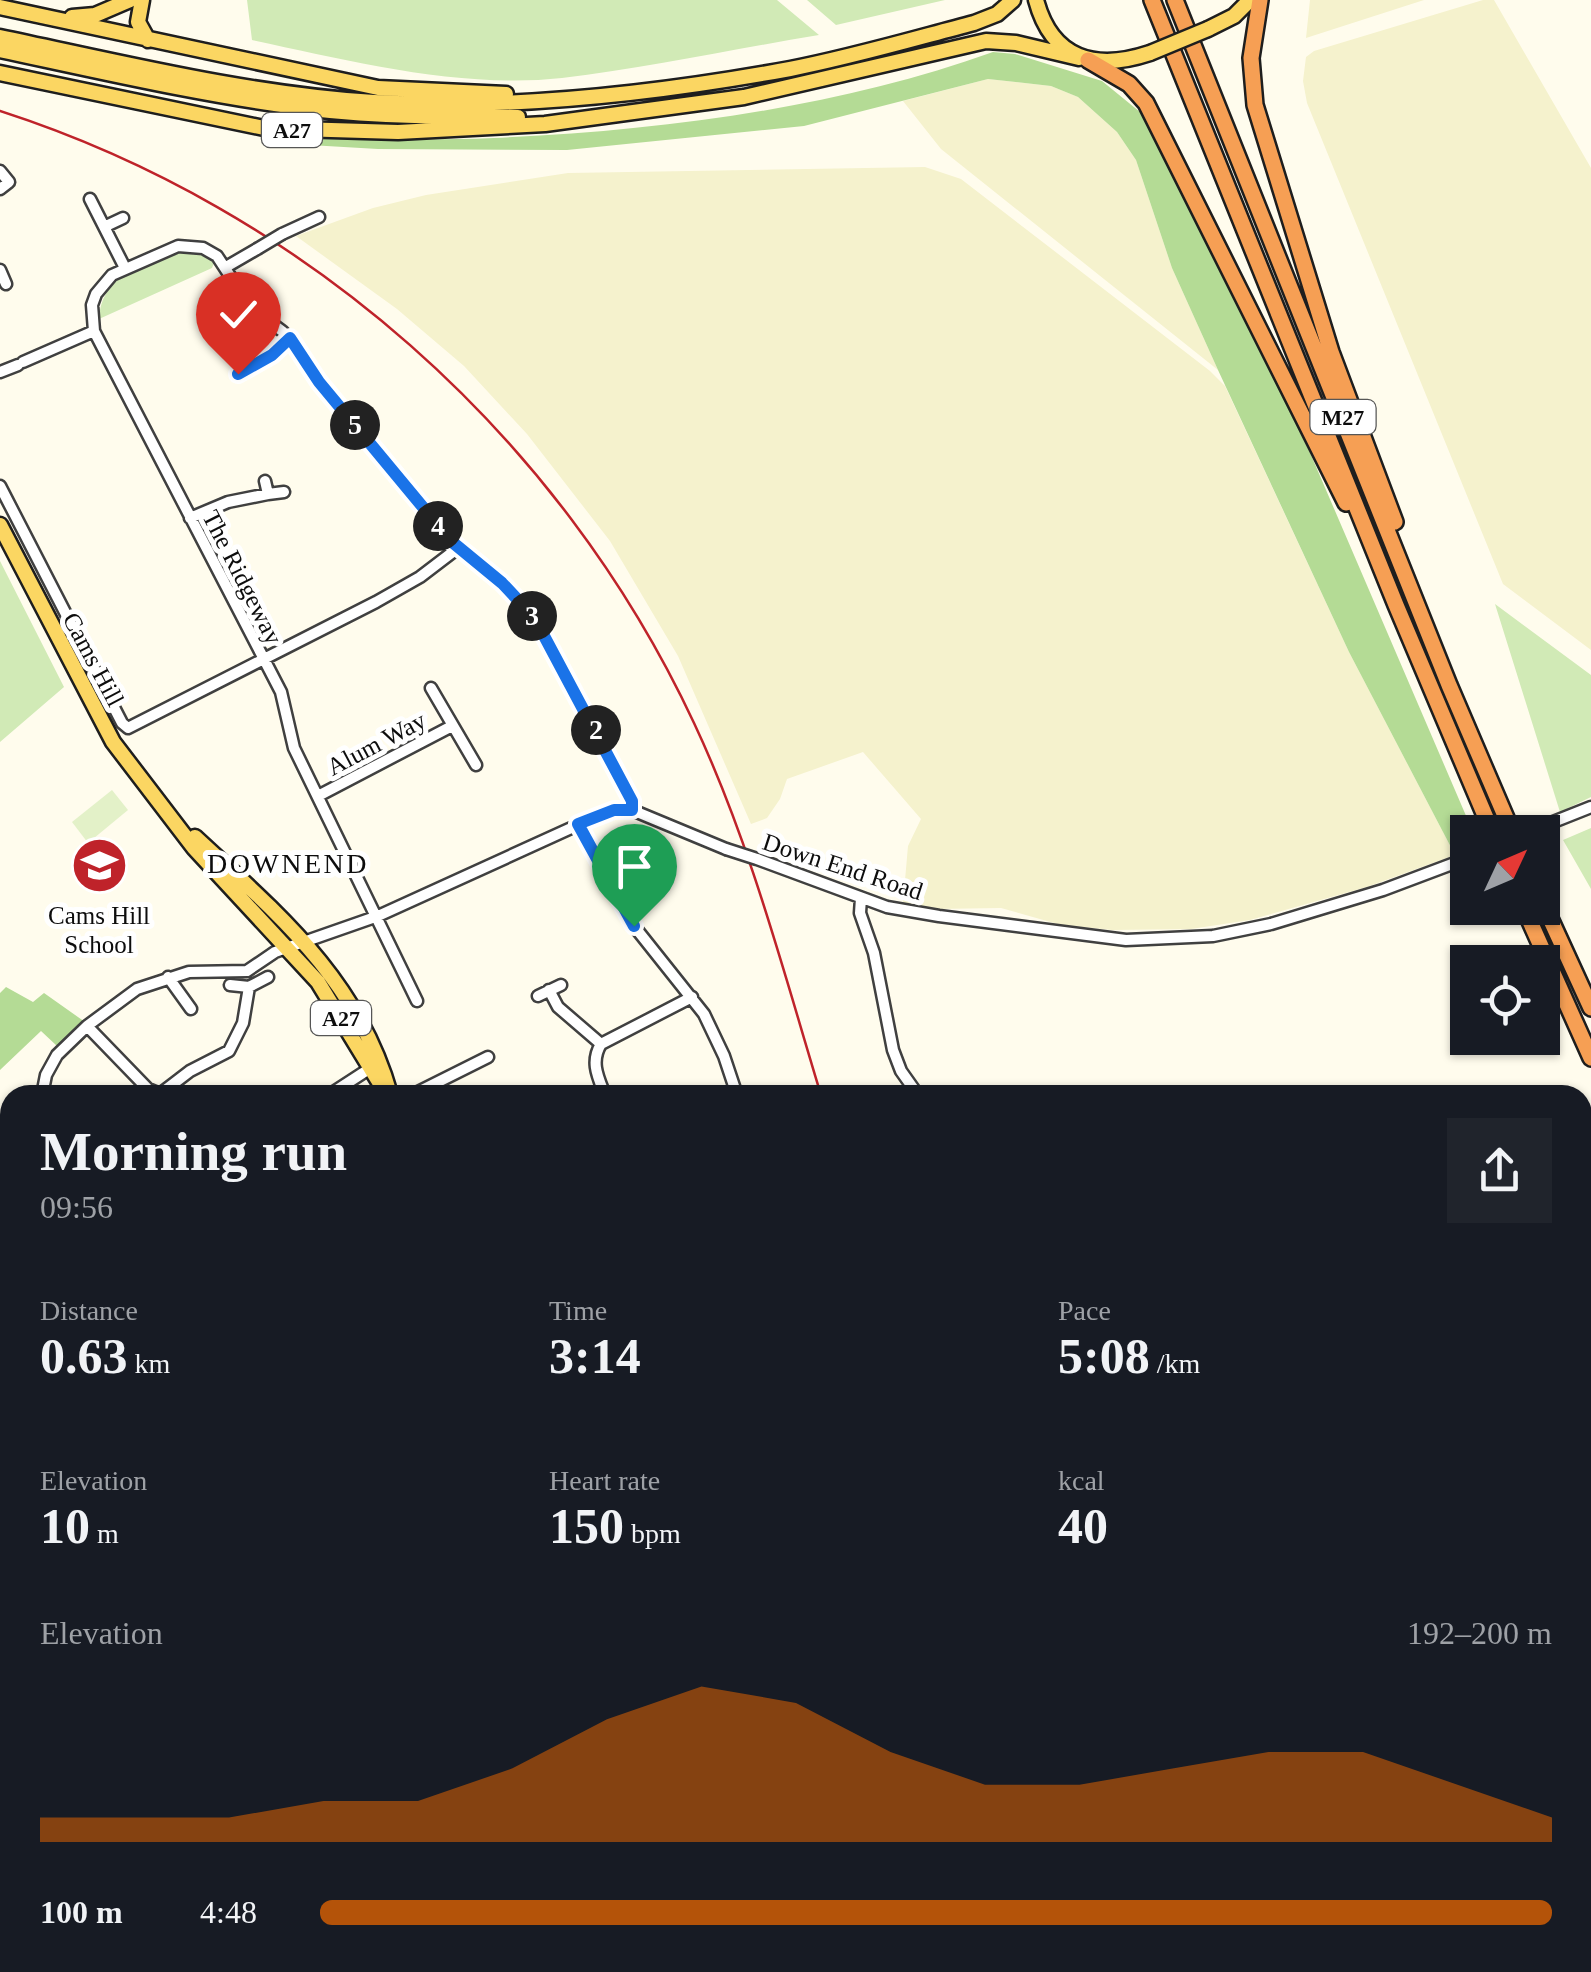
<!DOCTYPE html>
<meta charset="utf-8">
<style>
body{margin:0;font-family:Georgia,serif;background:#20242c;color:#f1f3f6;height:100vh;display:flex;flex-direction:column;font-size:38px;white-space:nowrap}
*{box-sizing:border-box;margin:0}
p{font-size:32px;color:#9ea1a6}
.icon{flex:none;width:55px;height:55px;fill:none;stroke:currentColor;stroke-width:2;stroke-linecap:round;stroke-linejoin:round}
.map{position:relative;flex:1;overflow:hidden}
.sheet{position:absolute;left:0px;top:1085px;width:1592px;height:888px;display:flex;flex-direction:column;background:#171b24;border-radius:30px 30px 0 0;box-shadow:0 2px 8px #0004}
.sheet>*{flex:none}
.needle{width:65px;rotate:46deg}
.buttons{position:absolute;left:1450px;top:815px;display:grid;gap:20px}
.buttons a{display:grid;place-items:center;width:110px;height:110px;border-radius:0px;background:#171b24;box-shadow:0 2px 8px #0004;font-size:50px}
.pin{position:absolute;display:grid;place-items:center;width:85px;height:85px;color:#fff;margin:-102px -42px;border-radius:50% 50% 50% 0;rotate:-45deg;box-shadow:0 0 10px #0007}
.pin .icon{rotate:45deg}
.km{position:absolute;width:50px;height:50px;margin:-25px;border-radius:50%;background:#222;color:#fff;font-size:28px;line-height:50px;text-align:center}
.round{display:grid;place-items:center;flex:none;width:105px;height:105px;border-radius:0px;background:#20242c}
.head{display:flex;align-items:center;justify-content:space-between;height:170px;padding:0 40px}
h1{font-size:55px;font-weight:700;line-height:75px}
.metrics{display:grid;grid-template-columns:repeat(3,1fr);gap:15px;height:170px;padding:10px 40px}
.metrics div{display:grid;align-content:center}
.metrics b{font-size:50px;font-weight:700}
.metrics small{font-size:28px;font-weight:400}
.metrics p{font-size:28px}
.chart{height:280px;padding:20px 40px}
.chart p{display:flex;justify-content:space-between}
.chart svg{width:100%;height:180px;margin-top:10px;fill:#b45309;opacity:.7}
ul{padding:0 40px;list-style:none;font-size:32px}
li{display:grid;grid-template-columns:160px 120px 1fr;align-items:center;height:75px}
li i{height:25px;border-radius:12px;background:#b45309}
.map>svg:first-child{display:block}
</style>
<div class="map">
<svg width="1591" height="1972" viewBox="0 0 1591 1972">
<rect width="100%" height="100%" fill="#fffced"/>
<path fill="#f5f2cd" d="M1310 0H1424L1306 38Z
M1483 0H1494L1591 168V650L1503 584 1307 103 1303 81 1306 57 1314 51Z
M988 79 1051 86 1078 97 1117 132 1136 160 1172 268 1218 370 941 149 903 101Z
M925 167 961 179 1210 371 1225 386 1349 652 1455 855 1367 887 1250 920 1191 929 1112 930 1061 925 1001 908 937 909 903 903 908 846 921 819 863 752 787 779 780 799 767 818 751 824 678 656 610 541 527 434 464 366 397 309 296 236 373 208 426 195 568 173Z
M1591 1289V1834L1582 1825V1291Z
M10 1427V1900L3 1905 0 1903V1436Z
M1104 1963H1240L1226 1972H1108Z"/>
<path fill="#d1eab6" d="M247 0H777L819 35C734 49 648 68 562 78 461 89 350 61 252 40Z
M807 0H945L836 25Z
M178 249 202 253 214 263 212 268 99 319C101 275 143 265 178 249Z
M0 561 64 687 0 742Z
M1495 604 1591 675V797L1560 812Z
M1591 828V889L1563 840Z
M0 1936 10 1943V1962L41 1963 61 1972H0Z
M1240 1962 1512 1963 1500 1972H1227Z"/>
<path fill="#b4db95" d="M993 52 1015 54 1102 81 1140 112 1245 314 1311 455 1473 832H1468L1467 849 1455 855 1349 652 1218 370 1172 268 1136 160 1117 132 1078 97 1051 86 988 79 804 126 567 150 378 149 275 143 274 138C347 138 421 141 494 138 660 131 837 108 993 52Z
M6 987 33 1002 44 993 85 1022 57 1046 41 1031 0 1070V993Z
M1250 1962 1331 1963 1337 1972H1282L1272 1967 1253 1972H1236Z"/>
<path fill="#e3f1c8" d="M112 790 128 810 88 843 72 822Z"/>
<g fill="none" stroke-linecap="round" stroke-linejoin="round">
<defs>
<path id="minor" d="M0 171 9 182 0 189
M90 199 125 268
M106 226 123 218
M282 234 319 217
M226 267 257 249
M0 270 6 284
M23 362 94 331
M0 372 18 365
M237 375 272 355 290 338
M0 486 122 723 128 728 376 602 420 577 458 548
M268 494 284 492
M190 518 228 502 268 494 265 481
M431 688 476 765
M318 796 452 726
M578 825 634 926 704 1014 724 1056 737 1095
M1528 832 1591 807
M757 859 887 907 939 916 1126 940 1213 936 1271 924 1383 890 1468 858
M861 898 860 913 874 953 893 1050 901 1071 918 1095
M168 977 191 1009
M230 985 249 987 268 977
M549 990 558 1007 601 1044C590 1062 598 1077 605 1095
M538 996 561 985
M417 1001 294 748 281 692 94 331 92 305 96 294 112 275 178 246 203 248 217 256 251 308 282 331 300 350 319 382 451 541 502 583 534 617 628 791 632 810
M87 1026 148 1089 160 1094 190 1071 229 1051 243 1023 249 987
M601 1044 692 997
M42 1095 46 1075 57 1055 87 1026 137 989 189 972 247 971 275 952 378 916 602 814 632 810 726 849
M329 1095 369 1069
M412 1095 488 1057
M0 1144 10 1137
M0 1330 10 1341
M1586 1872 1591 1878
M1582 1918 1591 1911
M644 1962 652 1972
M1037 1962 1043 1972
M1539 1962 1541 1972"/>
<path id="major" d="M142 0 138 22 148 40
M1036 0C1052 60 1096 71 1150 53
M0 7 378 88 506 94
M72 17 95 15 130 0
M1208 29 1234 16 1250 0
M0 37C124 63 248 94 374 102 512 110 654 94 790 69 852 57 913 39 974 23L997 14 1013 0
M0 50C103 72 206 96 311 109 380 117 449 117 518 117
M0 73 264 128 398 132 545 124 744 97 986 41 1016 43 1079 58
M0 525 113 742 194 848 318 982 387 1095
M195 837C278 914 358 980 390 1094
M840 1962 847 1972"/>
<path id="highway" d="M1152 0 1396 605 1492 832
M1175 0 1449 685 1512 832
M1260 0 1251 58 1255 105 1331 352 1395 522
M1088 60 1129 84 1146 103 1346 503
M1542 901 1591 1008
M1524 908 1591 1058"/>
</defs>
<use href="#minor" stroke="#404040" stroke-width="15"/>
<use href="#major" stroke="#1e1e1e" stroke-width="19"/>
<use href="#highway" stroke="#1e1e1e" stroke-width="20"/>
<use href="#minor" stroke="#fff" stroke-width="10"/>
<use href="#major" stroke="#fbd662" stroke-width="14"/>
<use href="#highway" stroke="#f69f54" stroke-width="15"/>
<path stroke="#bf232a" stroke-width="2.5" d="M0 111C304 209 559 434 694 723 750 842 783 970 821 1095
M1094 1962 1098 1972"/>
<defs>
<path id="minor-bridge" d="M257 249 282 234
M726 849 757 859"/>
<path id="major-bridge" d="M1150 53 1208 29"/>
</defs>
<use href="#minor-bridge" stroke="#404040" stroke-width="15" stroke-linecap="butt"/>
<use href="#major-bridge" stroke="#1e1e1e" stroke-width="19" stroke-linecap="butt"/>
<use href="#minor-bridge" stroke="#fff" stroke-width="10"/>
<use href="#major-bridge" stroke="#fbd662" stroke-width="14"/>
</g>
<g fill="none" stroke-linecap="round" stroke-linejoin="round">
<defs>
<path id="route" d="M238 374 272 355 290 338 319 382 451 541 502 583 534 617 632 801V810H614L578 824 634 926"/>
</defs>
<use href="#route" stroke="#fff" stroke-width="20"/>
<use href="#route" stroke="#1a73e8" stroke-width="12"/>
</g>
<defs>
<symbol id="school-disc" viewBox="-11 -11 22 22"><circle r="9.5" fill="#bf232a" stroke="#fff"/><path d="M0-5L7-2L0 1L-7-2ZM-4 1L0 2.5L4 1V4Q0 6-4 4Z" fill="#fff"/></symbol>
</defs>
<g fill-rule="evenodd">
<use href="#school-disc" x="68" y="834" width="63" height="63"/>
</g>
<g text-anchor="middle" stroke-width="10" stroke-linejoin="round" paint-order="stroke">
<g fill="#fff" stroke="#565656" stroke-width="2.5">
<rect x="262" y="113" width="60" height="34" rx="8"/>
<rect x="1310.5" y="400" width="65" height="34" rx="8"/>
<rect x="311" y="1001" width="60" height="34" rx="8"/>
</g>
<g font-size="22" font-weight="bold" fill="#0d0d0d">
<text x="292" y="138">A27</text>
<text x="1343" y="425">M27</text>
<text x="341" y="1026">A27</text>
</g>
<g font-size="25" fill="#0d0d0d" stroke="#fff">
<text transform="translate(243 577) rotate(63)" y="9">The Ridgeway</text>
<text transform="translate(94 659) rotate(62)" y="9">Cams Hill</text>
<text transform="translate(376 743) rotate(-28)" y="9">Alum Way</text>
<text transform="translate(843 866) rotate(18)" y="9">Down End Road</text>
</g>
<g font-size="25" fill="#0d0d0d" stroke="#fff">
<text x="99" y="924">Cams Hill<tspan x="99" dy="29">School</tspan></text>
</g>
<g font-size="28" letter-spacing="2.5" fill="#0d0d0d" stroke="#fff">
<text x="288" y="873">DOWNEND</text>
</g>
</g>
</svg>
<div class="buttons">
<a><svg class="needle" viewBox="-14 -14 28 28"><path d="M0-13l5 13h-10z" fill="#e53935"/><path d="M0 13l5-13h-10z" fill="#9ea1a6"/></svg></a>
<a><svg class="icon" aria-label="locate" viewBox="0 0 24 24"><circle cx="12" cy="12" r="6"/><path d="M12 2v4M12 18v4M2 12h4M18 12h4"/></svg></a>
</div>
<div class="pin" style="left:634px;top:926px;background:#1e9e55"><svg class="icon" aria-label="arrive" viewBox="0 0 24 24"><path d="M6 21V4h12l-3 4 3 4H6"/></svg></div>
<div class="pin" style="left:238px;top:374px;background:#d93025"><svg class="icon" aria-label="check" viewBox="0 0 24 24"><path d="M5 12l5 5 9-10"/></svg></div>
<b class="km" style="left:596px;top:730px">2</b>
<b class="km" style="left:532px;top:616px">3</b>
<b class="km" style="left:438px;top:526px">4</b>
<b class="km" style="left:355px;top:425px">5</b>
<section class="sheet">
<div class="head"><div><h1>Morning run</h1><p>09:56</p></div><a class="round"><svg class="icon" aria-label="share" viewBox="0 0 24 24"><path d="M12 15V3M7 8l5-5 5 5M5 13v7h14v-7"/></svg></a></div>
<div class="metrics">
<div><p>Distance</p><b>0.63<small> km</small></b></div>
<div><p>Time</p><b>3:14</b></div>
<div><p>Pace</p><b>5:08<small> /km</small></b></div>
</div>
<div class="metrics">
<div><p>Elevation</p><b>10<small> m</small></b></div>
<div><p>Heart rate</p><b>150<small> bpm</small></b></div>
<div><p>kcal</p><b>40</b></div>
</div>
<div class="chart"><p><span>Elevation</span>192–200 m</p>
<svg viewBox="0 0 160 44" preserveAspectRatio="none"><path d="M0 44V38L10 38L20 38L30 34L40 34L50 26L60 14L70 6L80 10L90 22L100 30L110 30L120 26L130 22L140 22L150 30L160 38V44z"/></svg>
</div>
<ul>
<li><b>100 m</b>4:48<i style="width:100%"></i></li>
</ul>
</section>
</div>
